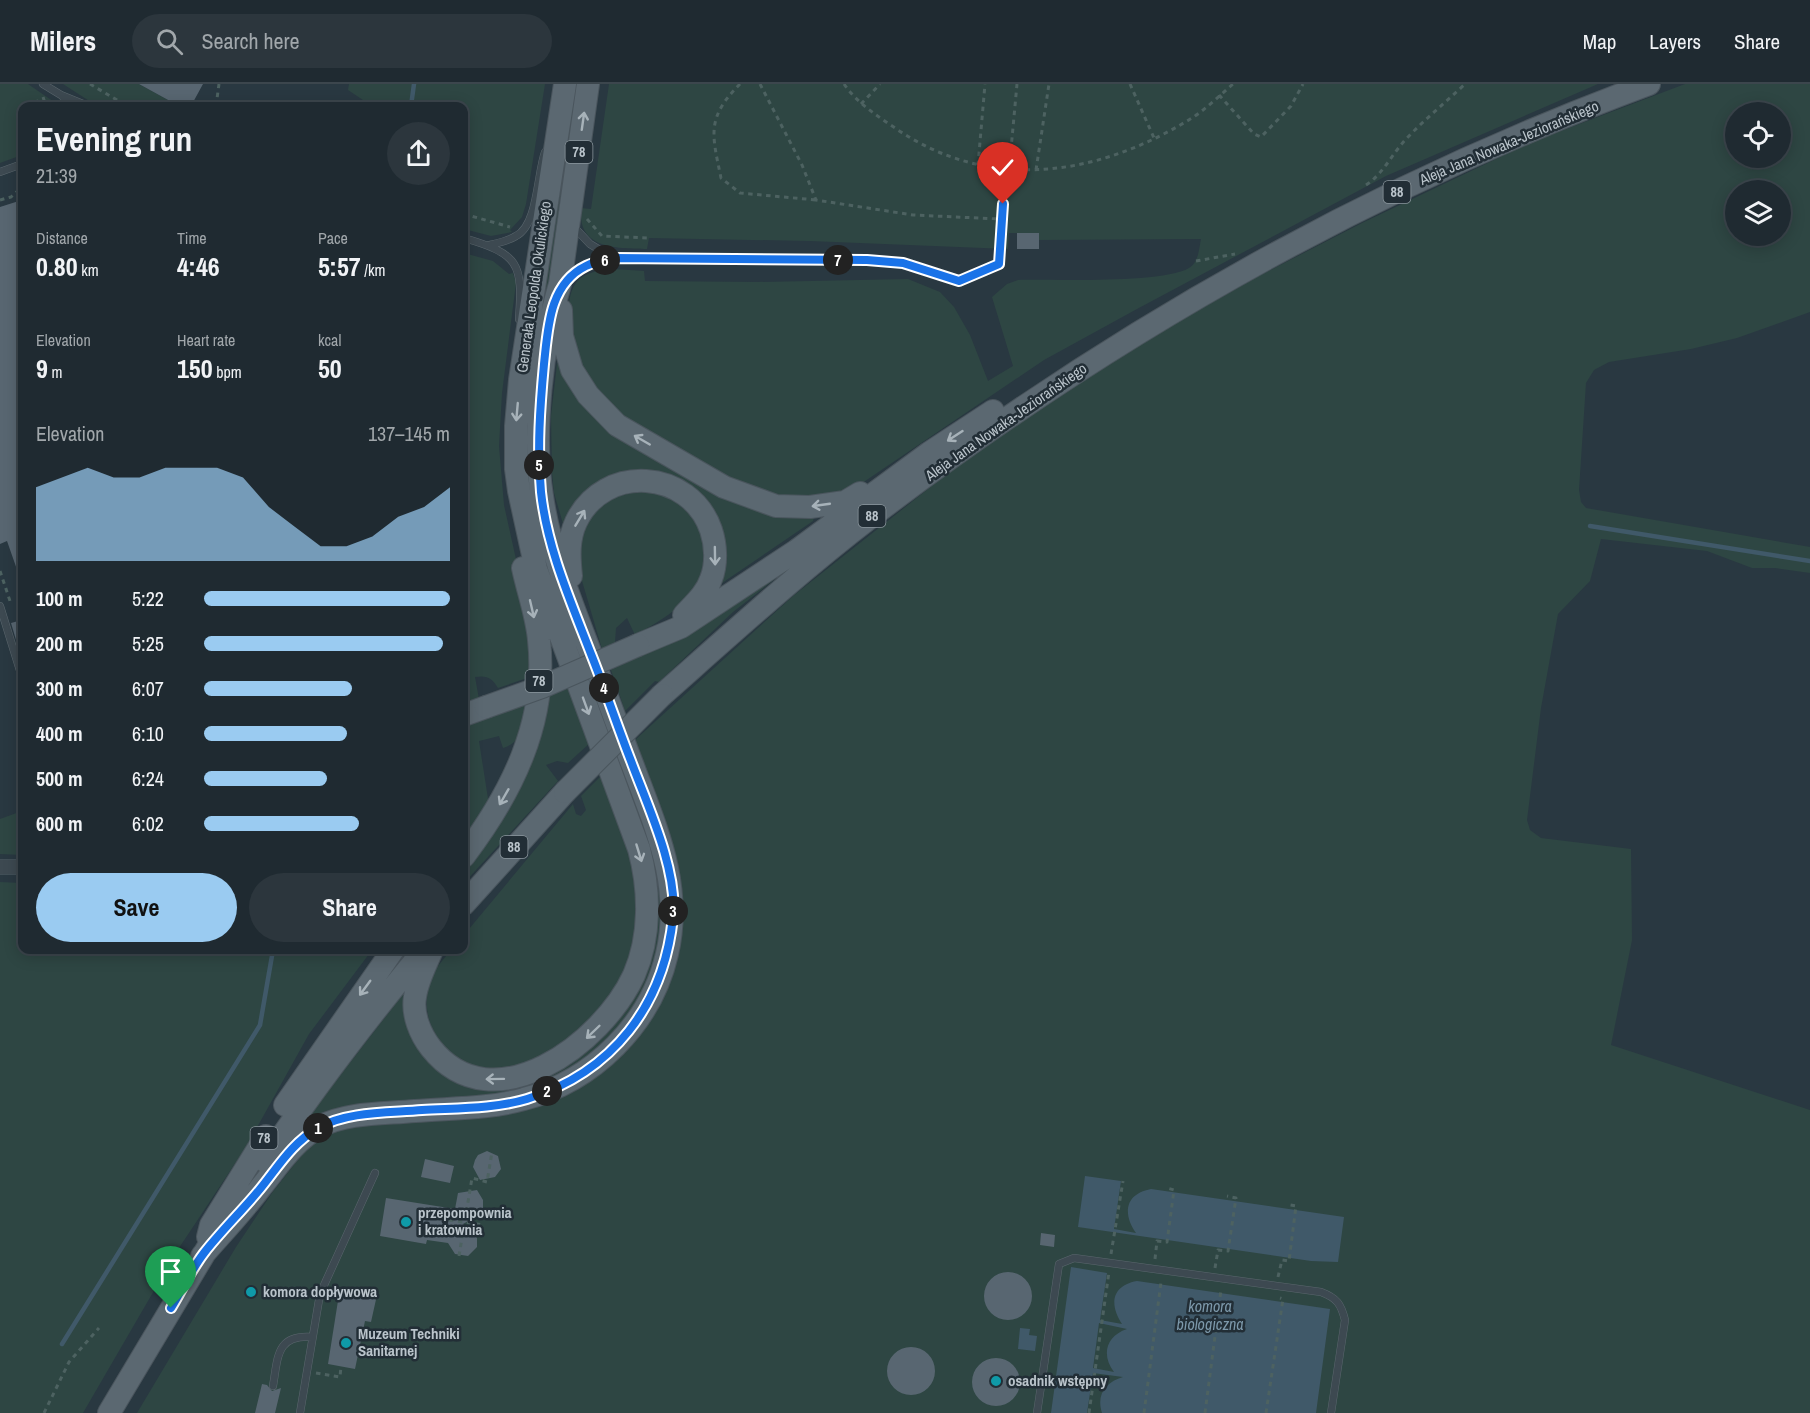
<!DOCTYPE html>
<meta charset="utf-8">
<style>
body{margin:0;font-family:"Archivo Narrow",sans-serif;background:#2c363d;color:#f1f3f6;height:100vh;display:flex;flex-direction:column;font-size:22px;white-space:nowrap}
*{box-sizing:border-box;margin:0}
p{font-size:20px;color:#a1a7ab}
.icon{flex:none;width:33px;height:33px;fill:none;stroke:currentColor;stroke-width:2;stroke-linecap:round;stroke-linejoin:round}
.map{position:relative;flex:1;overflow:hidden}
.side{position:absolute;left:18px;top:18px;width:450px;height:852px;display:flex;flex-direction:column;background:#1f2a31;border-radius:12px;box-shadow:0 3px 15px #0003,0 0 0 2px #3c464d}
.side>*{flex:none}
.fabs{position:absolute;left:1725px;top:18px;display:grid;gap:12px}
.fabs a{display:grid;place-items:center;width:66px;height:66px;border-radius:50%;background:#1f2a31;box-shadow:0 3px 15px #0003,0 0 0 2px #3c464d;font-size:30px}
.pin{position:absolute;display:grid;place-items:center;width:51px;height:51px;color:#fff;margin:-62px -26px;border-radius:50% 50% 50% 0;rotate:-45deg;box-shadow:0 0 6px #0007}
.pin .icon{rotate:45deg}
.km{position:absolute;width:30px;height:30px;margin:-15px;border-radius:50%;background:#222;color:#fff;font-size:16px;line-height:30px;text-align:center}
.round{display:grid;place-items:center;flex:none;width:63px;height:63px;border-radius:32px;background:#2c363d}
.headline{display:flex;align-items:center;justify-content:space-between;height:102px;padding:0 18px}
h1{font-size:33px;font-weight:700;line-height:45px}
.metrics{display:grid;grid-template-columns:repeat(3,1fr);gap:9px;height:102px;padding:6px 18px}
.metrics div{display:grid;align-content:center}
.metrics b{font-size:26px;font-weight:700}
.metrics small{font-size:16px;font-weight:400}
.metrics p{font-size:16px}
.chart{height:168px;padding:12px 18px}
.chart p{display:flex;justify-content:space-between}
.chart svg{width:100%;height:108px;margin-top:6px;fill:#9acbf1;opacity:.7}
.button{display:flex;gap:12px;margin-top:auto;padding:12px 18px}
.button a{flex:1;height:69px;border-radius:36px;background:#9acbf1;color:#111;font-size:24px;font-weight:700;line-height:69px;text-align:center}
.button a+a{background:#2c363d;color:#f1f3f6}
ul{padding:0 18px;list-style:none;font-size:20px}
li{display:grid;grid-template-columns:96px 72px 1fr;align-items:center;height:45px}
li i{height:15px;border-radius:8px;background:#9acbf1}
header{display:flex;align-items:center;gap:36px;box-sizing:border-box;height:84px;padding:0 30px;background:#1f2a31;border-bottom:2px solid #3c464d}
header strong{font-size:28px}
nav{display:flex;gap:33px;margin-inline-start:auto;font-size:21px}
.search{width:420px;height:54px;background:#2c363d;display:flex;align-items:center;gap:15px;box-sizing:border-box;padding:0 21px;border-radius:33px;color:#a1a7ab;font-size:22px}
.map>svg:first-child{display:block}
</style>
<header>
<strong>Milers</strong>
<div class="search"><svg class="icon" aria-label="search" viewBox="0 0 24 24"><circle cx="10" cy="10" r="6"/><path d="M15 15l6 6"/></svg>Search here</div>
<nav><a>Map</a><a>Layers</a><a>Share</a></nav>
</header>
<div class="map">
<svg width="1810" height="1329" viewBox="0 0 1810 1329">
<rect width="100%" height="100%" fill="#293841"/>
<path fill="#2e4643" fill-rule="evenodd" d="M0 0H28L60 22H22V71L0 79Z
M63 0H139L179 22H97Z
M349 0H545L526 120 522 133 510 146 512 148 491 152 464 145V22H372L348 6Z
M574 0H583L533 362 652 757 664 814 656 879 628 935 582 980 530 1006 307 1037V1034L404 909 447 992 566 981 588 967 606 949 655 836 547 488 525 392 526 324Z
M609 0H1598L1386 92 1137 225 1044 276 843 412C830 414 814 420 802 418 751 412 637 351 603 313 592 300 580 282 575 266 569 244 561 202 586 191 604 182 625 186 644 187L645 197 756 198 908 195 940 208 954 223 970 251 988 297 1013 282 992 213 1007 200 1018 196C1054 195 1162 200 1189 184 1199 178 1199 164 1201 155L1039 156 1038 149H1009L1008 165 810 157 649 154 647 165C618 164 577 166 581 124L591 125Z
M1685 0H1810V228L1737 254 1691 265 1609 278 1594 286 1586 299 1579 406 1581 418 1586 424 1810 463V489L1775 484H1752L1707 467 1601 455 1590 497 1558 530 1541 624 1527 736 1530 746 1541 754 1631 765 1632 856 1611 961 1810 1026V1329H137L236 1163 272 1109 308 1063 339 1046 376 1038 532 1024 567 1011 604 988 641 950 678 783 635 656 793 512 1005 344 1160 248 1255 194 1362 139 1532 58ZM1736 28H1780V74H1736ZM1736 106H1780V152H1736Z
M464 169 493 177 509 190 513 189 516 199 502 309 499 362 504 421 527 525 530 593 498 604C492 594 487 591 475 593L479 615 464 621Z
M561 277 619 350 814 433 813 437 722 499 720 496 725 466 652 387 564 443 554 409 552 389 551 332 557 280Z
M637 407C645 408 656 408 664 411 693 421 714 461 703 491 693 518 659 538 635 551L627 534 616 544 615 558 602 565 580 490V454L596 425 606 416Z
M831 451 733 528 659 598 655 597 625 627 611 586 651 567Z
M570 604 590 659 568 679 557 677 546 681 558 697 464 799V783L547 612Z
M529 618C524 638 525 657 503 664L499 652 479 657 489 721 464 755V642Z
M601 692C617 733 635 774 637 818 641 881 607 929 557 962 537 975 517 985 493 985 449 985 414 938 431 895 435 884 444 875 451 866H464V851L573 720 576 730 581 732 586 726 581 712Z
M22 727V771L0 770V735Z
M0 798 22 799V866H372L309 950 246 1063 177 1167 83 1329H0Z"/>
<path fill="#405969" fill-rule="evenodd" d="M1085 1092 1121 1097 1114 1145 1136 1149C1123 1131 1124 1110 1151 1105L1344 1133 1338 1178 1311 1177 1078 1143Z
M1071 1183 1107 1189 1100 1236 1122 1240C1110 1222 1110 1202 1137 1197L1330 1225 1316 1329H1102C1096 1310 1106 1298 1123 1293L1093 1289 1087 1329H1051ZM1099 1239 1127 1245C1106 1252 1101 1271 1114 1288L1093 1284Z
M1020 1244 1030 1245 1029 1251 1037 1252 1035 1267 1018 1265Z"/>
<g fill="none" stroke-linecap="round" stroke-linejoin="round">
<path stroke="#405969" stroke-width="4.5" d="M411 22 414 0
M1590 442 1810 477
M62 1260 260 941 273 866"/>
</g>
<path fill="#586671" d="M139 0H203L191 22H179Z
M22 116V496L21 497 7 457 0 460V123Z
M1017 149H1039V165H1017Z
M22 536V576L11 539Z
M487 1067 498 1072 501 1085 495 1093 480 1096 473 1083 475 1076 478 1071Z
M425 1075 454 1082 450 1099 421 1093Z
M477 1106 483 1116V1125L477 1132 463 1140 477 1154V1163L468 1172 455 1170 448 1159 427 1156 426 1160 380 1152 386 1114 455 1125 458 1109Z
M1041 1149 1055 1151 1054 1163 1040 1161Z
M984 1212a24 24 0 1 1 48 0a24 24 0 1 1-48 0Z
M340 1204 377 1211 371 1238 365 1237 355 1285 328 1280Z
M887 1287a24 24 0 1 1 48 0a24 24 0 1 1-48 0Z
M972 1298a24 24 0 1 1 48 0a24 24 0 1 1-48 0Z
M262 1300 267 1301 272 1307 281 1304 275 1329H255Z"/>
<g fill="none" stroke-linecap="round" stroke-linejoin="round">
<defs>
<path id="service" d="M43 0 61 11 88 22
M63 13 72 22
M0 88 22 80
M573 142 590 160 613 174
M464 154C519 170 523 179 519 235
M489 161C498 159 508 157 516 152 538 141 537 90 545 68
M567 195 586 182 613 174 867 176 903 179 959 197 999 180 1000 165
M0 522 22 593
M273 1302C278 1273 276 1250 313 1253
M300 1329 320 1210 375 1089
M1037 1329 1059 1180 1074 1174 1321 1208C1337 1214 1341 1220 1345 1236L1331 1329"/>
<path id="minor" d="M0 783H22"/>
<path id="primary" d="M561 226 562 252 572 286 588 311 617 341 724 403 776 422 810 423 845 418 860 409
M571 492C569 473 568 455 576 438 604 379 690 385 711 446 716 461 717 480 711 495 706 510 694 520 684 531
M638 561 681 543 796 467 929 369 993 327
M662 611C731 550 799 488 872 432 1108 252 1370 103 1649 0
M464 631 486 623
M464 772C511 710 548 638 539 556 537 532 528 508 523 484
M464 820 565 708
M432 866C426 880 417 897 415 913 412 930 420 950 431 964 493 1042 603 959 634 891 651 852 650 806 639 765L536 485 519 407 516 385V342L520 296 565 0
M285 1021 393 866
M265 1077C314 1004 368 934 424 866
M208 1153 211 1141 266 1052
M202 1172C222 1149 243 1127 261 1103 279 1081 294 1057 319 1043 347 1028 384 1030 415 1027 451 1024 489 1025 524 1015 593 997 651 940 667 870 683 802 656 744 633 682 619 646 606 609 592 573 572 520 550 468 542 412 532 350 542 260 560 200L588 0
M109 1329 210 1160"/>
</defs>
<use href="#service" stroke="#5b676e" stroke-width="8"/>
<use href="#minor" stroke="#5b676e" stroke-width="15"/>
<use href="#primary" stroke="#4a555d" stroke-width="24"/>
<path stroke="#4d6261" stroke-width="3" stroke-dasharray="4.5 4.5" stroke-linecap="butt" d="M90 0 127 22
M740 0C706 34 712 50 721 94L740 109 816 116
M760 0 802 81 816 116 913 131 1000 135
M844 0C857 19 876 31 895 44 988 108 1094 93 1187 37 1203 28 1219 12 1233 0
M1130 0 1154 54
M1219 11 1254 50 1261 53 1291 22 1303 0
M43 13 46 22
M34 18 43 16
M861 20 880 0
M216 22 219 0
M428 22V20
M978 81 985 0
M1036 86 1049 0
M1366 101C1383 90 1392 70 1406 55 1425 35 1445 19 1465 0
M0 116 11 113 22 103
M464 130 510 143
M587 135 602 152 649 154
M1000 156V135L1009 87 1017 0
M1196 177 1235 170
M0 487 10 517
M449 1136 484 1141
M1111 1170 1123 1097
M459 1172 472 1094 487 1098 492 1068
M1155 1175 1157 1157 1167 1158 1174 1106 1167 1104
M1215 1184 1218 1166 1228 1167 1236 1114 1227 1112
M1278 1193 1282 1176 1289 1177 1296 1122 1290 1121
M316 1289 340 1293 341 1282
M44 1329 69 1278 99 1244
M1089 1329 1109 1188
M1144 1329 1161 1198
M1205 1329 1221 1206
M1266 1329 1283 1215 1280 1214"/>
<use href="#service" stroke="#3d4951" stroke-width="7"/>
<use href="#minor" stroke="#3d4951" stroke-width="14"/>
<use href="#primary" stroke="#5b6871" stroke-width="22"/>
<defs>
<path id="primary-bridge" d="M486 623 542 603 638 561
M565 708 662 611"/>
</defs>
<use href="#primary-bridge" stroke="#4a555d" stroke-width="24" stroke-linecap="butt"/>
<use href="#primary-bridge" stroke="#5b6871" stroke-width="22"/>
</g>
<defs><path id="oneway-shaft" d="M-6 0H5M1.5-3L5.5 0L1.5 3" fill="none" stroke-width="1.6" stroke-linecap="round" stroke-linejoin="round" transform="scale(1.5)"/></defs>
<g stroke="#a7b2b9">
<use href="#oneway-shaft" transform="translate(583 37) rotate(-82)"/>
<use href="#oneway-shaft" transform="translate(517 328) rotate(95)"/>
<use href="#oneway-shaft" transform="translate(955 352) rotate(147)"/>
<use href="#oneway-shaft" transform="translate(642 356) rotate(-150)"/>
<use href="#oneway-shaft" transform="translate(821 421) rotate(172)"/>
<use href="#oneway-shaft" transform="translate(580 434) rotate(-59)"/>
<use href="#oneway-shaft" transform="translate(715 472) rotate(89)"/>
<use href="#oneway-shaft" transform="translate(532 525) rotate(77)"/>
<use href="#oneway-shaft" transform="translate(586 622) rotate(70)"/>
<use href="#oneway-shaft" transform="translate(504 713) rotate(120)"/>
<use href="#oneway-shaft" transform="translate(639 769) rotate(73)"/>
<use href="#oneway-shaft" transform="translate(365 904) rotate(126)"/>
<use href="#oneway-shaft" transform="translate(593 948) rotate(136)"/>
<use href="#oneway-shaft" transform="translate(495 995) rotate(179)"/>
</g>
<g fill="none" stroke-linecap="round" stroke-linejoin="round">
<defs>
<path id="route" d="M171 1224C182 1206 191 1186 204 1169 221 1147 242 1127 260 1105 278 1083 292 1059 318 1044 347 1027 389 1029 422 1026 456 1024 494 1025 527 1015 613 988 664 921 673 833 678 786 647 720 631 677 617 641 605 605 591 570 571 518 547 464 541 408 537 365 540 323 544 280 548 244 549 200 586 182 594 178 604 176 613 174L867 176 903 179 959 197 999 180 1003 120"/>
</defs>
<use href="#route" stroke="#fff" stroke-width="12"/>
<use href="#route" stroke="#1a73e8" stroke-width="8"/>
</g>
<g fill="#0f9aa8" stroke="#222e36" stroke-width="2">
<circle cx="406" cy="1138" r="6"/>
<circle cx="251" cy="1208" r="6"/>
<circle cx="346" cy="1259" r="6"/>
<circle cx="996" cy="1297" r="6"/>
</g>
<g text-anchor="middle" stroke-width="5" stroke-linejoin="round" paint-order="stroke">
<g fill="#222e36" stroke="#8c979e" stroke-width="1.5">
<rect x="565.5" y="57" width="27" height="22" rx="4.5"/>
<rect x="1383.5" y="97" width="27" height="22" rx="4.5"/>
<rect x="858.5" y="421" width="27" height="22" rx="4.5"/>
<rect x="525.5" y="586" width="27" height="22" rx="4.5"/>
<rect x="500.5" y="752" width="27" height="22" rx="4.5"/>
<rect x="250.5" y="1043" width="27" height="22" rx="4.5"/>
</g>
<g font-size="14" font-weight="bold" fill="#bac4cb">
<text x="579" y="73">78</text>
<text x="1397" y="113">88</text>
<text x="872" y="437">88</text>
<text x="539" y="602">78</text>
<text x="514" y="768">88</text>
<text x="264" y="1059">78</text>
</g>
<g font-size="15" fill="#bac4cb" stroke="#222e36">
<text transform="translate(1509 59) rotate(-23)" y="5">Aleja Jana Nowaka-Jeziorańskiego</text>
<text transform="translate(534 203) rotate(-82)" y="5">Generała Leopolda Okulickiego</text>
<text transform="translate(1006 338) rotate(-35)" y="5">Aleja Jana Nowaka-Jeziorańskiego</text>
</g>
<g font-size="15" font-weight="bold" fill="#bac4cb" stroke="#222e36" text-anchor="start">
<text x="418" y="1134">przepompownia<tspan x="418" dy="17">i kratownia</tspan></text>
<text x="263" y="1213">komora dopływowa</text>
<text x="358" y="1255">Muzeum Techniki<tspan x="358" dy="17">Sanitarnej</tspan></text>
<text x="1008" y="1302">osadnik wstępny</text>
</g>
<g font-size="16" font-style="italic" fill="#7d99ab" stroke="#222e36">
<text x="1210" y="1228">komora<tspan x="1210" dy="18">biologiczna</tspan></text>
</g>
</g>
</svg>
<div class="fabs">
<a><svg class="icon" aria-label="locate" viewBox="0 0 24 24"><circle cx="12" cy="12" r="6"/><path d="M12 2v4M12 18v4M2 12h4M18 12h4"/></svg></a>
<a><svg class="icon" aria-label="layers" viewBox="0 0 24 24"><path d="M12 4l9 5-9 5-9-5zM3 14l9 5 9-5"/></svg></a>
</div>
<div class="pin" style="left:171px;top:1224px;background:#1e9e55"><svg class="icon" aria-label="arrive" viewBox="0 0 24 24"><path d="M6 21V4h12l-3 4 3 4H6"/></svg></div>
<div class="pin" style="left:1003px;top:120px;background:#d93025"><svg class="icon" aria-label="check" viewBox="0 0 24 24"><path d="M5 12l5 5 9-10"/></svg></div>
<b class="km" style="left:318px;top:1044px">1</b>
<b class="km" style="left:547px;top:1007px">2</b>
<b class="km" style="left:673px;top:827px">3</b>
<b class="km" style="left:604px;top:604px">4</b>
<b class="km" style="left:539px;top:381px">5</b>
<b class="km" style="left:605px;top:176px">6</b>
<b class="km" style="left:838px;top:176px">7</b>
<section class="side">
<div class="headline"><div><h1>Evening run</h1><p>21:39</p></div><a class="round"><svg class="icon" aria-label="share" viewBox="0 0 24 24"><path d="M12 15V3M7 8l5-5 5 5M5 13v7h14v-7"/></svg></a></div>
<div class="metrics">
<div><p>Distance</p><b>0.80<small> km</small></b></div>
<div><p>Time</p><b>4:46</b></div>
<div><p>Pace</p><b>5:57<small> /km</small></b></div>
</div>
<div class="metrics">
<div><p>Elevation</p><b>9<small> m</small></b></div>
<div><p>Heart rate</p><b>150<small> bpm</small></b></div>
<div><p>kcal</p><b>50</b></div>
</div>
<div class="chart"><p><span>Elevation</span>137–145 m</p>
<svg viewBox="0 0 160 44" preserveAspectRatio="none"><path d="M0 44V14L10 10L20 6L30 10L40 10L50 6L60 6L70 6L80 10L90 22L100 30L110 38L120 38L130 34L140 26L150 22L160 14V44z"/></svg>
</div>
<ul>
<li><b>100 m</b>5:22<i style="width:100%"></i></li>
<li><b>200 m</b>5:25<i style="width:97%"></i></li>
<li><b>300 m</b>6:07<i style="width:60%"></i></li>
<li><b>400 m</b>6:10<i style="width:58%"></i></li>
<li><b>500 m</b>6:24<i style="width:50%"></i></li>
<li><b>600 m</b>6:02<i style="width:63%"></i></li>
</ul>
<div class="button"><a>Save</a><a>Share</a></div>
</section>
</div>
